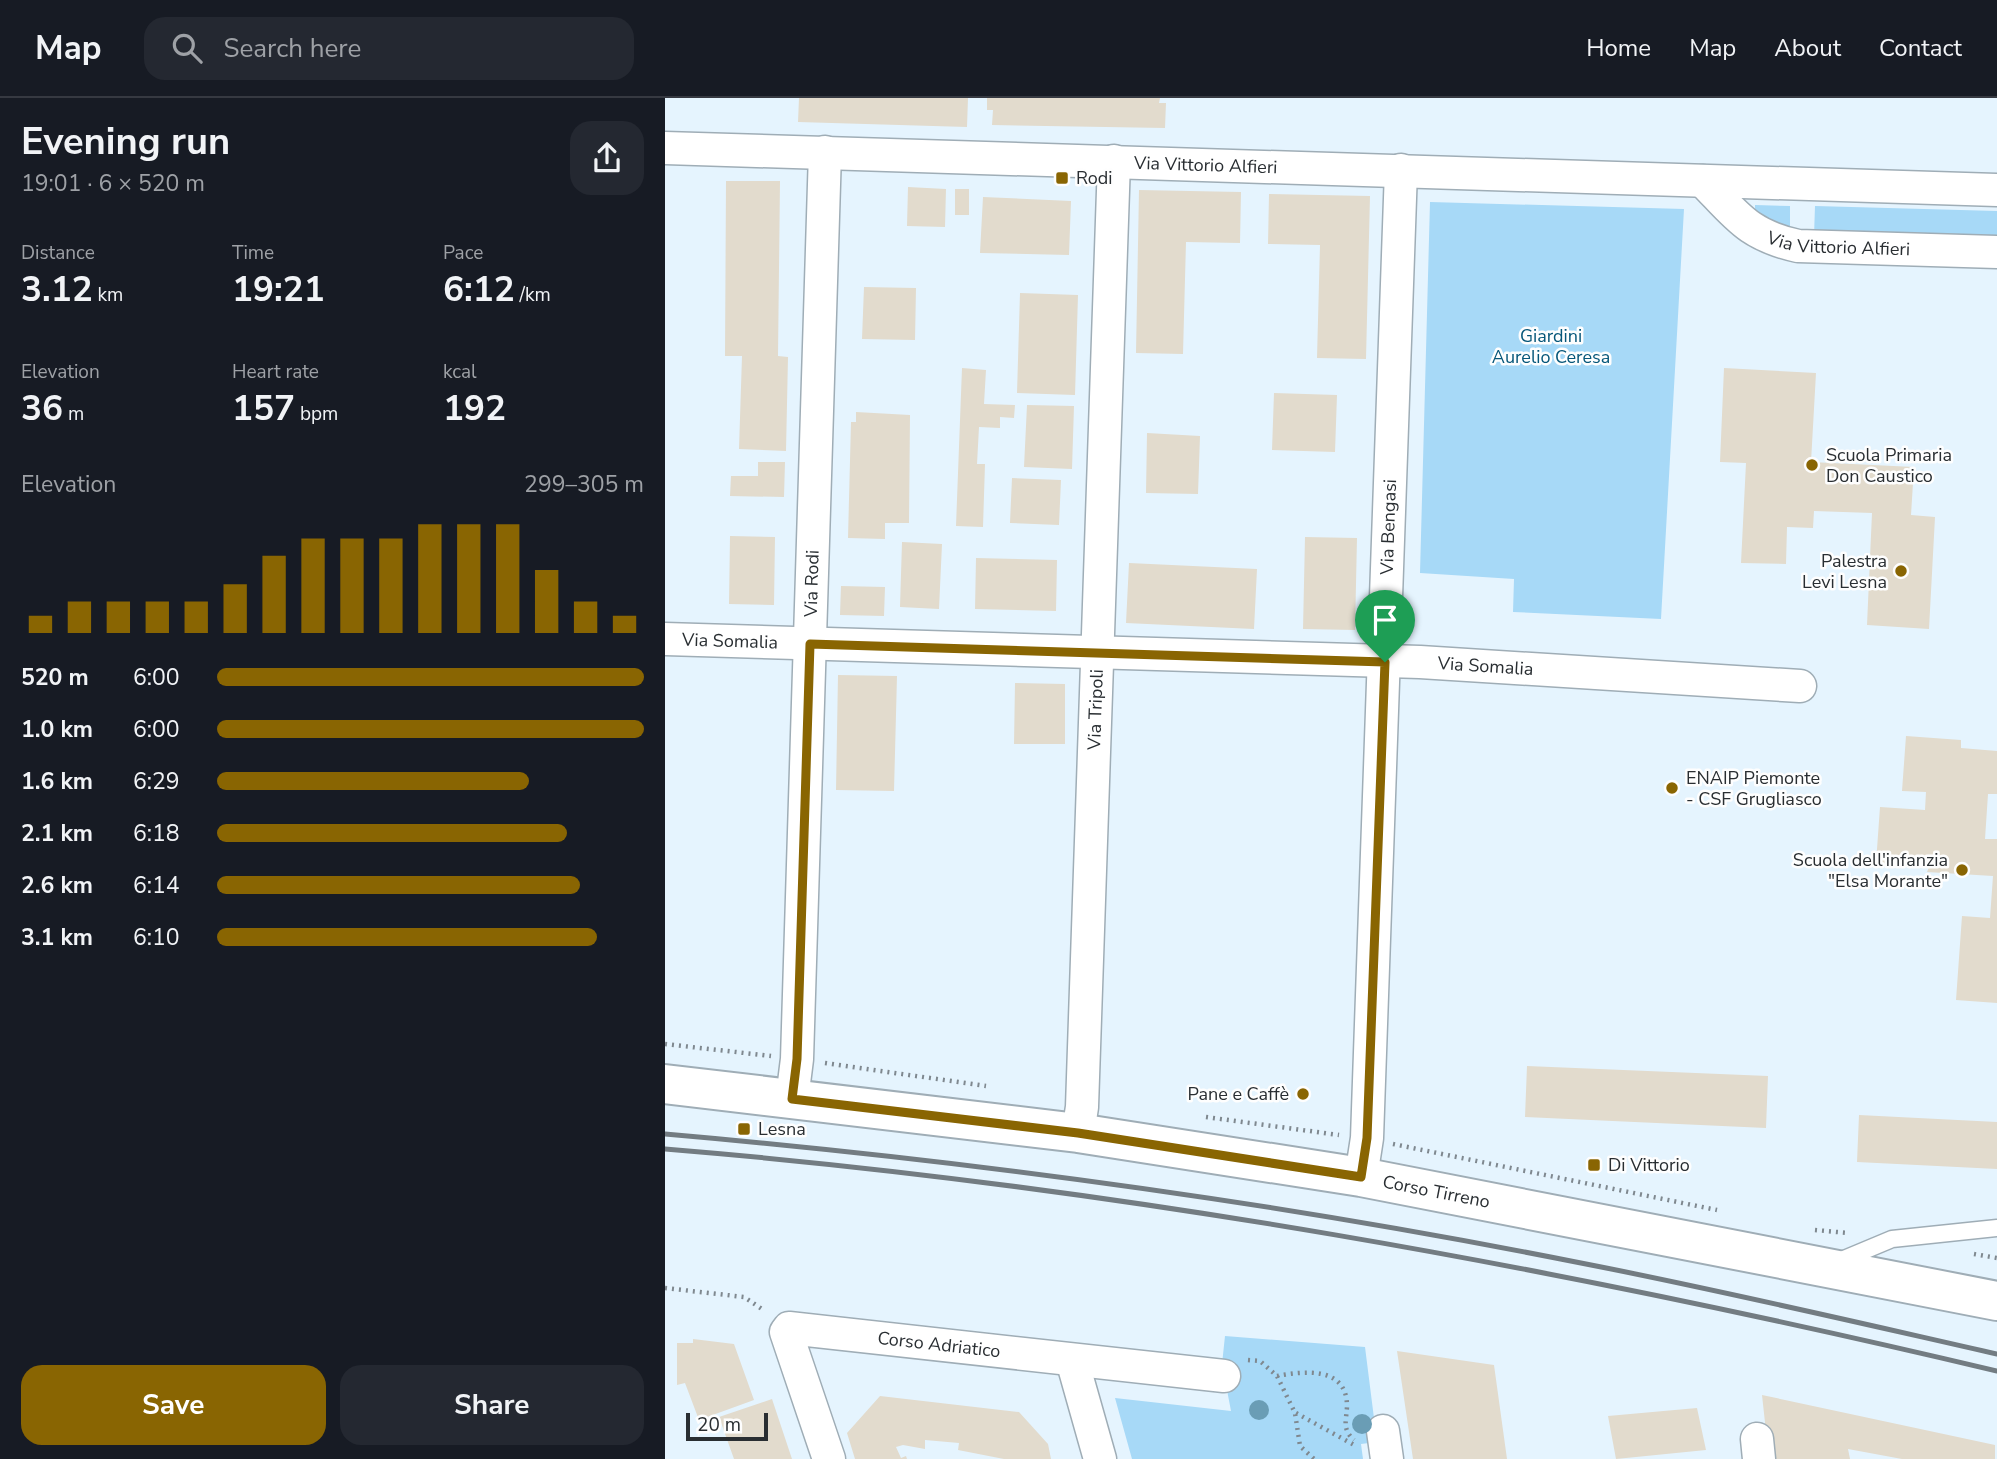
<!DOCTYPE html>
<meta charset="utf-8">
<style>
body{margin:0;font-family:"Nunito Sans",sans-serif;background:#242831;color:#f1f3f6;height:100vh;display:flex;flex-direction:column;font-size:26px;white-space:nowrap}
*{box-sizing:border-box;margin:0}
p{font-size:23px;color:#9ea1a6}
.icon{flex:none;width:38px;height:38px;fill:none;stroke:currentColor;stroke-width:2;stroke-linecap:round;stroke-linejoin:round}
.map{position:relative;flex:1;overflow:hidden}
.details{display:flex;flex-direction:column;background:#171b24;width:665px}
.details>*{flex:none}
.scale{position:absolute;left:21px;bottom:18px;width:82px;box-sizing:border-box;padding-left:7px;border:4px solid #292e32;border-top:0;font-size:19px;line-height:24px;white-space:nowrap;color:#292e32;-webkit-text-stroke:5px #fefefe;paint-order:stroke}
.pin{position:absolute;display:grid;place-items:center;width:60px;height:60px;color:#fff;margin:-72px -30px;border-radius:50% 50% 50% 0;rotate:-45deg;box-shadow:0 0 7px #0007}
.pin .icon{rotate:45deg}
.round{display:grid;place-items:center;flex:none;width:74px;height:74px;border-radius:21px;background:#242831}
.head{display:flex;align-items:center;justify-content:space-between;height:119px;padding:0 21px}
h1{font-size:38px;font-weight:700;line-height:52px}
.metrics{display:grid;grid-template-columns:repeat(3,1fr);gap:10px;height:119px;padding:7px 21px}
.metrics div{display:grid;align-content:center}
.metrics b{font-size:35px;font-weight:700}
.metrics small{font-size:19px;font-weight:400}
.metrics p{font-size:19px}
.chart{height:196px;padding:14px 21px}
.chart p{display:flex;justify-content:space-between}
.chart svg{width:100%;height:126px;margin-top:7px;stroke:#896502;stroke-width:6}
.action{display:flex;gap:14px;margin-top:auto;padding:14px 21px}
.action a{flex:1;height:80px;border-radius:21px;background:#896502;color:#fff;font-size:28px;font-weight:700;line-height:80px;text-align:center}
.action a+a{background:#242831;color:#f1f3f6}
ul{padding:0 21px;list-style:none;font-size:23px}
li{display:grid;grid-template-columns:112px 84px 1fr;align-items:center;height:52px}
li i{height:18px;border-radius:9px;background:#896502}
header{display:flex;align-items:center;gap:42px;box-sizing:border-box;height:98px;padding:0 35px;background:#171b24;border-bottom:2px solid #363941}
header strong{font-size:33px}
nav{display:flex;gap:38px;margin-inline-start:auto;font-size:24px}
.search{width:490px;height:63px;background:#242831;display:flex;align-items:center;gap:18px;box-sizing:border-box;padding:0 24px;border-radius:21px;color:#9ea1a6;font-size:26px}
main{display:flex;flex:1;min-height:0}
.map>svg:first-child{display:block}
</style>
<header>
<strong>Map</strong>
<div class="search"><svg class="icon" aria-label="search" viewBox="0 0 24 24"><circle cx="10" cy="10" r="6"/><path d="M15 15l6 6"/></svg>Search here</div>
<nav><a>Home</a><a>Map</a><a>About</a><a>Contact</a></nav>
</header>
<main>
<section class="details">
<div class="head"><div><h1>Evening run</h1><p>19:01 · 6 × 520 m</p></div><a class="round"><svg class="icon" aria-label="share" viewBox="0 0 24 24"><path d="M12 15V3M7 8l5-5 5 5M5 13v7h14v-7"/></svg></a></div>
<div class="metrics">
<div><p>Distance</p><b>3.12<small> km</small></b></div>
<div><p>Time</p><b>19:21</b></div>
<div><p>Pace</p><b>6:12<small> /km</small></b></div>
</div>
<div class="metrics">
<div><p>Elevation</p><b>36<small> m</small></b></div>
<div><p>Heart rate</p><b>157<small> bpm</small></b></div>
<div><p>kcal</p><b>192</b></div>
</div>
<div class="chart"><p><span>Elevation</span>299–305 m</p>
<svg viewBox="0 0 160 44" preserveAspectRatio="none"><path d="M5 44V38M15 44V33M25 44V33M35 44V33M45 44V33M55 44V27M65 44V17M75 44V11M85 44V11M95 44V11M105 44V6M115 44V6M125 44V6M135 44V22M145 44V33M155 44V38"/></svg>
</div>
<ul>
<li><b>520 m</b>6:00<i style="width:100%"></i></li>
<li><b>1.0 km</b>6:00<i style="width:100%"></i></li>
<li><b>1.6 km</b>6:29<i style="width:73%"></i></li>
<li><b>2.1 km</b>6:18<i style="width:82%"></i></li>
<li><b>2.6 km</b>6:14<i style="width:85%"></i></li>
<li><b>3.1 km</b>6:10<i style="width:89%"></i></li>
</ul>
<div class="action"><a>Save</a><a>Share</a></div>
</section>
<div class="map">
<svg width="1332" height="1361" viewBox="0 0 1332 1361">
<rect width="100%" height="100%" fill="#e5f4fe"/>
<path fill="#a7d9f7" d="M765 104 1019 111 996 521 848 514 849 481 755 475Z
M1090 107 1125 108V138L1090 120Z
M1150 108 1332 113V143L1149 138Z
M560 1238 700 1249 712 1344 696 1346 698 1361H467L450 1300 566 1313 557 1266Z"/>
<path fill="#e2dbcd" d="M134 0H303L302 29 133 24Z
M322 0H495L494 5H501L500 30 327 27 328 12H322Z
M61 83H115L113 258 123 259 121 353 74 351 77 258H60Z
M243 89 281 91 280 129 242 128Z
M290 91H304V117H290Z
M474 92 576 94 575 145 521 144 518 256 471 255Z
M604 96 705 98 701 261 652 260 655 147 603 146Z
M318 99 406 103 404 157 315 155Z
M199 189 251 190 250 242 197 241Z
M355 195 413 197 410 297 352 295Z
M297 270 321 272 319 306 350 307 349 320 335 319V330L314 329 312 366H320L318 429 291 428Z
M1059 270 1151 275 1146 364 1249 369 1246 417 1270 419 1264 531 1202 527 1207 415 1149 413 1148 430 1122 429 1121 466 1076 465 1081 365 1055 364Z
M609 295 672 297 670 354 607 352Z
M362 307 409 308 407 371 359 369Z
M191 314 245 317 244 425H220V441L183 440 186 324H191Z
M482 335 535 338 533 396 481 395Z
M93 364H120L119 399 65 398 66 378H93Z
M347 380 396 382 394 427 345 425Z
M65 438 110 439 109 507 64 506Z
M640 439 692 440 690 532 638 531Z
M237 444 277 446 274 511 235 509Z
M311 460 392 462 391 513 310 511Z
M464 465 592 471 589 531 461 525Z
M176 488 220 489 219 518 175 517Z
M173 577 232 578 229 693 171 692Z
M350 585 400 586V646H349Z
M1241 638 1296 642V650L1332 653V696H1323L1320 741H1332V905L1291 902 1297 818 1325 820 1328 778 1262 774 1264 769 1211 765 1215 709 1260 712 1261 694 1237 693Z
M862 968 1103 978 1101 1030 860 1019Z
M1194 1017 1332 1024V1071L1192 1064Z
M28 1241 69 1246 89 1302 34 1322 20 1285 12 1287V1245H28Z
M732 1253 829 1267 842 1361H748Z
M1097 1297 1330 1347V1361H1237L1183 1351 1185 1361H1104Z
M215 1298 354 1314 383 1346 386 1361H339L293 1352 294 1345 260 1342V1351L238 1347 231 1349 236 1360 241 1358 242 1361H190L182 1335Z
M107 1301 127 1361H69L54 1319Z
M1032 1310 1041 1352 951 1361 943 1318Z"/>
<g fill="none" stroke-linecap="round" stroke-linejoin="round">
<defs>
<path id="lane" d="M1172 1164 1227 1141 1332 1130"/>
<g id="street">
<path id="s1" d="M0 50 1332 92"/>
<path id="s2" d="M1038 83C1072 118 1083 137 1133 148L1332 154"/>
<path id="s3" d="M0 541 755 564 1135 588"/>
<path id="s4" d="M127 1001 132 961 160 54"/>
<path id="s5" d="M413 1035 417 1009 449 63"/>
<path id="s6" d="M696 1079 702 1040 736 72"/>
<path d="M407 1262 435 1361"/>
<path d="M718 1333 722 1361"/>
<path d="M1092 1341 1094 1361"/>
<path id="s7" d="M164 1361 121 1234 124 1230 559 1278"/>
</g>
<g id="secondary">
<path id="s8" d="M0 986 413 1035 696 1079 1332 1203"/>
</g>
</defs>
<use href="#lane" stroke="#9fadb6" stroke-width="19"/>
<use href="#street" stroke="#9fadb6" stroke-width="35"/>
<use href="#secondary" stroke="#9fadb6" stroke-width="42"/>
<path stroke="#7f888f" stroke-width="4.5" stroke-dasharray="2 5" stroke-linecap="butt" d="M0 946 106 958
M160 965 321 988
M541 1019 674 1037
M728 1046 1052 1112
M1150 1132 1183 1135
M1309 1156 1332 1160
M0 1190 79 1199 100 1213
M583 1262 595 1263 612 1278 630 1315 635 1348 649 1361
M612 1278C639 1273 681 1268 682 1307 682 1322 676 1330 689 1342
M631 1315 691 1348"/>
<use href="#lane" stroke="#fff" stroke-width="16"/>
<use href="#street" stroke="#fff" stroke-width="32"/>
<use href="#secondary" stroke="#fff" stroke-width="38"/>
<path stroke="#737c82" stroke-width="5" d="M0 1036C309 1063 617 1105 921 1166 1059 1193 1195 1225 1332 1256
M0 1051C450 1088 893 1169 1332 1273"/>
</g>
<g fill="#6a9db5">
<circle cx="594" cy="1312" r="10"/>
<circle cx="697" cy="1326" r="10"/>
</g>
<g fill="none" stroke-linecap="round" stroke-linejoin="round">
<defs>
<path id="route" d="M145 546 720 564 702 1040 696 1079 413 1035 127 1001 132 961Z"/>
</defs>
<use href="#route" stroke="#fff" stroke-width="14"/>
<use href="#route" stroke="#896502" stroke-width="9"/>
</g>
<g fill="#896502" stroke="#fefefe" stroke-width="2.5">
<rect x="390" y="73" width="14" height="14" rx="3.5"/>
<circle cx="1147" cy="367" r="7"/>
<circle cx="1236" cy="473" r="7"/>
<circle cx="1007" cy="690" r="7"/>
<circle cx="1297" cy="772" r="7"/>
<circle cx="638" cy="996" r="7"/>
<rect x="72" y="1024" width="14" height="14" rx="3.5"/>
<rect x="922" y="1060" width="14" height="14" rx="3.5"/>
</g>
<g text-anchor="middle" stroke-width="5" stroke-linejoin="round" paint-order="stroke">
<g font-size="18" fill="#292e32" stroke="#fefefe">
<text dy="6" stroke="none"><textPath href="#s1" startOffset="541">Via Vittorio Alfieri</textPath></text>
<text dy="6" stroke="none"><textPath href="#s2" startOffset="158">Via Vittorio Alfieri</textPath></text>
<text dy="6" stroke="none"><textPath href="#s6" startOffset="651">Via Bengasi</textPath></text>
<text dy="6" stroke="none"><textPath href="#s4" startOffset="516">Via Rodi</textPath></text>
<text dy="6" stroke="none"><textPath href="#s3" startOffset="65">Via Somalia</textPath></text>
<text dy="6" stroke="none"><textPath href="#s3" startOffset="821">Via Somalia</textPath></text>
<text dy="6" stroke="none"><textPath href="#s5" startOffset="424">Via Tripoli</textPath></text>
<text dy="6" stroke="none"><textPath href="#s8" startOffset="779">Corso Tirreno</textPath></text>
<text dy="6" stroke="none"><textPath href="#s7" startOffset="290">Corso Adriatico</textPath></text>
</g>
<g font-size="18" fill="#292e32" stroke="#fefefe" text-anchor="start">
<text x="411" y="86">Rodi</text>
<text x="1161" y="363">Scuola Primaria<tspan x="1161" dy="21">Don Caustico</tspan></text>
<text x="1222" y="469" text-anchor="end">Palestra<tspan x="1222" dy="21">Levi Lesna</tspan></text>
<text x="1021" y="686">ENAIP Piemonte<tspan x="1021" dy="21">- CSF Grugliasco</tspan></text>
<text x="1283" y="768" text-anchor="end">Scuola dell'infanzia<tspan x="1283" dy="21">"Elsa Morante"</tspan></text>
<text x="624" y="1002" text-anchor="end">Pane e Caffè</text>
<text x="93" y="1037">Lesna</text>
<text x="943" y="1073">Di Vittorio</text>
</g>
<g font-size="18" fill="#055679" stroke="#fefefe">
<text x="886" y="244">Giardini<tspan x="886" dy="21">Aurelio Ceresa</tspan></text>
</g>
</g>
</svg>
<div class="scale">20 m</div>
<div class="pin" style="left:720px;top:564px;background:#1e9e55"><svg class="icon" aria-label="arrive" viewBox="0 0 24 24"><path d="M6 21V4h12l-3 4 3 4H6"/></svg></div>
</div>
</main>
